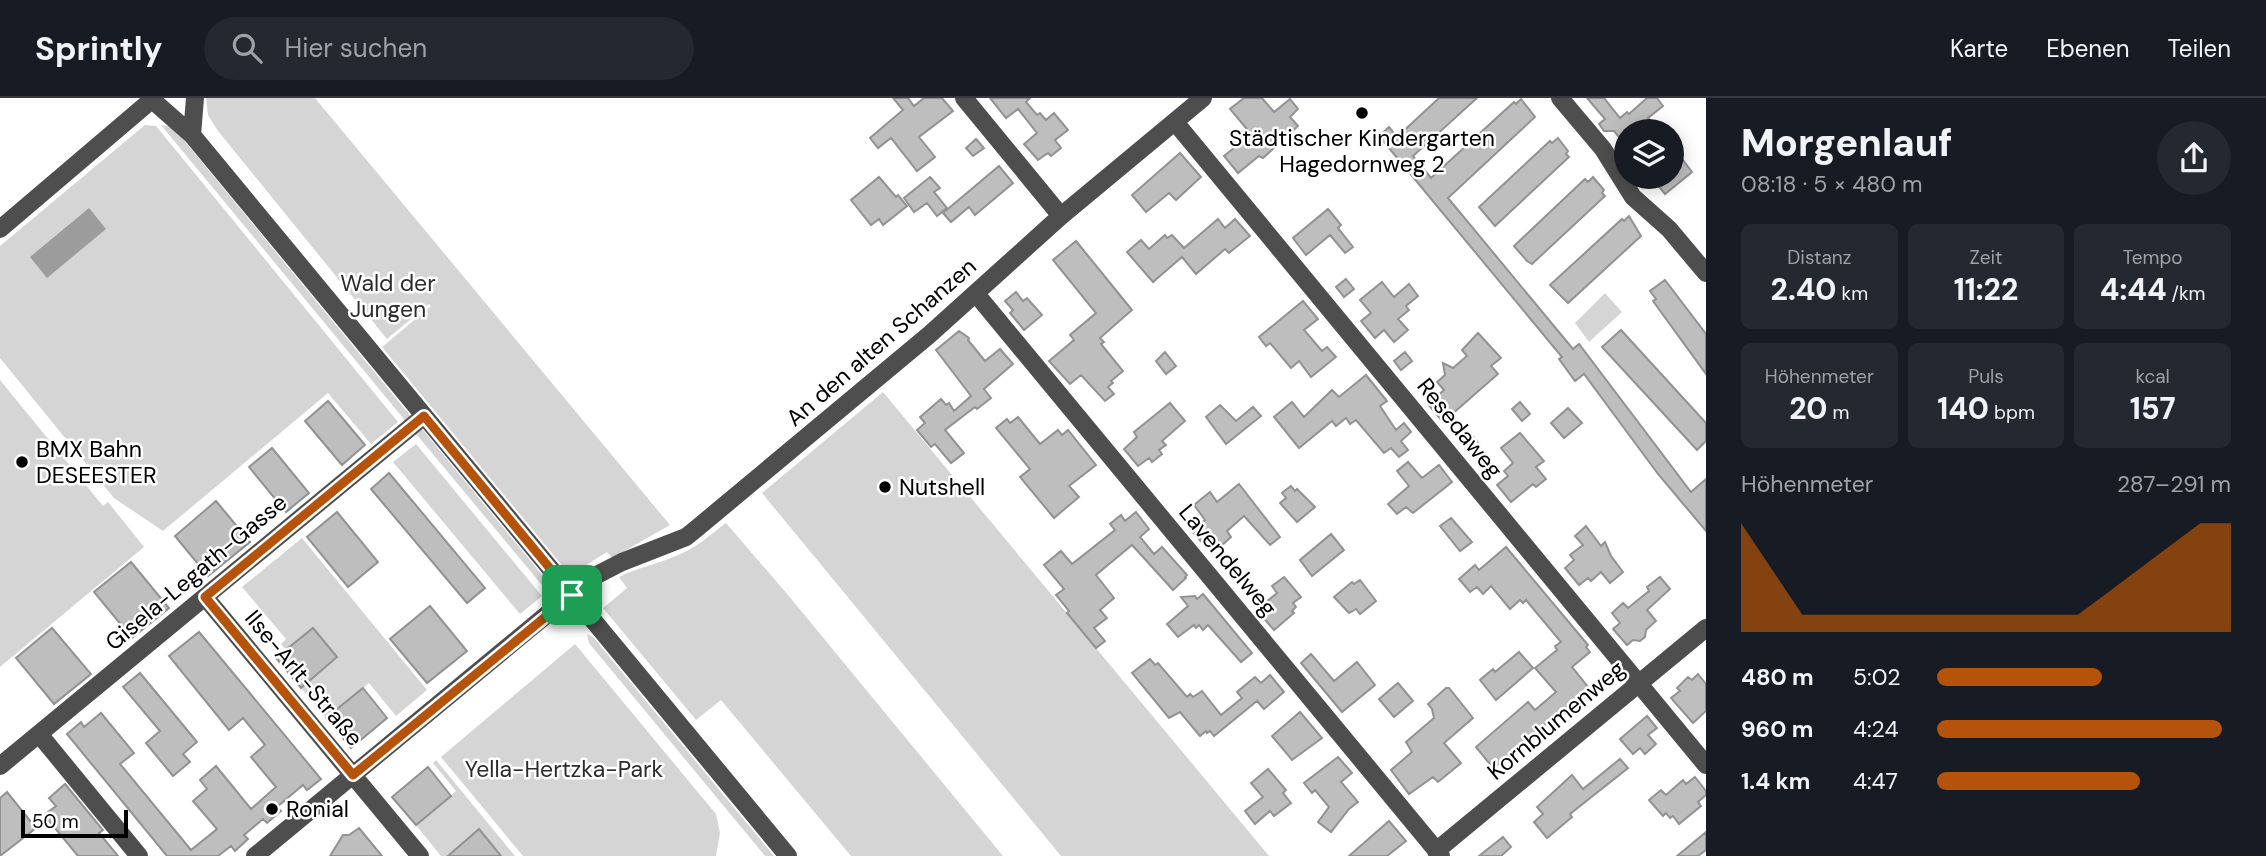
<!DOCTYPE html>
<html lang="de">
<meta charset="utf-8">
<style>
body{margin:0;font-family:"DM Sans",sans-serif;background:#242831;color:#f1f3f6;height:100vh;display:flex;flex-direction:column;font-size:26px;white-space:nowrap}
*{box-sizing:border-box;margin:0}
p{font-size:23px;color:#9ea1a6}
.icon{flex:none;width:38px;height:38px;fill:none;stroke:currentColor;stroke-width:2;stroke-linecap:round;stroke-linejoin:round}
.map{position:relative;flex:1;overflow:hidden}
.sheet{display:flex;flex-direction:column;background:#171b24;width:560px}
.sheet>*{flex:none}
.controls{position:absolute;left:1614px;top:21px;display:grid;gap:14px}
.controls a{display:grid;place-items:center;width:70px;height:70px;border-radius:50%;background:#171b24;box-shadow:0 4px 18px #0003;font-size:35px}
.scale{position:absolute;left:21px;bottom:18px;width:107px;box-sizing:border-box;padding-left:7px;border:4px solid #000;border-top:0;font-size:19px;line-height:24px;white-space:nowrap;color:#000;-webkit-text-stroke:5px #fff;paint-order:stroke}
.pin{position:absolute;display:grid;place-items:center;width:60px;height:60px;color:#fff;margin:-30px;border-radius:14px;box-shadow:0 4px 10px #0006}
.round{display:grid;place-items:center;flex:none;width:74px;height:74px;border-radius:37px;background:#242831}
.headline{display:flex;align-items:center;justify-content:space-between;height:119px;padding:0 35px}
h1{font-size:38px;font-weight:800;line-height:52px}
.figures{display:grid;grid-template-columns:repeat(3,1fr);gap:10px;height:119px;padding:7px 35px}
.figures div{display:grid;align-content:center;border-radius:10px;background:#242831;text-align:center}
.figures b{font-size:30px;font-weight:800}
.figures small{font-size:19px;font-weight:400}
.figures p{font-size:19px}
.chart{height:196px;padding:14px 35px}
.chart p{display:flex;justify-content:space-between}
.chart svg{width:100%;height:126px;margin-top:7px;fill:#b45309;opacity:.7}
ul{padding:0 35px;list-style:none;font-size:23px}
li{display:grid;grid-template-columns:112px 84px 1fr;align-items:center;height:52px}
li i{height:18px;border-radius:9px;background:#b45309}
header{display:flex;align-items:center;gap:42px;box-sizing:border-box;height:98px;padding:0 35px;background:#171b24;border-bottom:2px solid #363941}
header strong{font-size:33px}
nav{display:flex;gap:38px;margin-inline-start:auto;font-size:24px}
.search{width:490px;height:63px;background:#242831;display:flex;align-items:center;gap:18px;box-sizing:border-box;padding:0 24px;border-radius:38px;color:#9ea1a6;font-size:26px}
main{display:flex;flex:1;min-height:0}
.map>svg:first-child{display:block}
</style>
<header>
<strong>Sprintly</strong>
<div class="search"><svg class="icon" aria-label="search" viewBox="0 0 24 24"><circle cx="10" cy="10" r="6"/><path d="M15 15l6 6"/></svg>Hier suchen</div>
<nav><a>Karte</a><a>Ebenen</a><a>Teilen</a></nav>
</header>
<main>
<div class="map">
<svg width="1706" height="758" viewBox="0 0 1706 758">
<rect width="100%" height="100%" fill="#fff"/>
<path fill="#d5d5d5" d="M206 0H315L670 427 612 460 607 454 570 477 382 249 431 208 429 206 387 241 218 33 208 17Z
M145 27 156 28 398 324 371 346 328 295 163 433 114 400 0 260V148Z
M161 27 173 29 413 321 408 326Z
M1605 195 1622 214 1589 244 1575 225Z
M0 282 103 408 108 404 144 449 0 569Z
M883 294 1269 758H1061L762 395Z
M418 326 547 483 546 492 412 331Z
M416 346 542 498 520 516 393 364Z
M726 425 788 497 1003 758H851L721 602 696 622 603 510 627 490 619 479C637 470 657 466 676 458 695 451 710 437 726 425Z
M302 440 427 592 396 618 369 585 326 620 301 590 337 559 313 530 286 552 281 546 286 541 242 489Z
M587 536 593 539 774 758H765L589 545Z
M575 546 716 716 720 735 716 758H523L441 659Z
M436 662 515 758H501L479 732 448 758H441L416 727 456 693 433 665Z"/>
<path fill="#9c9c9c" d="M89 110 106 131 47 180 30 159Z"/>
<path fill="#bebebe" stroke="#929292" stroke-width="2" d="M893 0H908L914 8 924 0H942L953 13 919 39 935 59 917 73 891 40 878 50 870 40 903 12Z
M990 0H1030L1026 4 1037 17 1040 15 1046 22 1054 15 1068 32 1055 42 1061 50 1051 58 1048 55 1038 62 1024 46 1037 35 1018 11 1006 20Z
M1244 0H1262L1274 14 1290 1 1298 11 1290 19 1298 28 1263 60 1259 58 1238 75 1224 58 1234 50 1230 46 1237 40 1251 36 1230 11Z
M1439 0H1477L1413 58 1431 80 1514 4 1516 6 1521 1 1535 19 1448 100 1573 251 1579 246 1691 394 1706 381V433L1658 376 1584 276 1575 283 1559 261 1562 259 1379 38 1389 29 1397 39Z
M1587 0H1604L1620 20 1627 14 1629 16 1647 0H1657L1663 8 1648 20 1659 33H1626V40L1622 43 1614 33H1604L1599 26 1605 21Z
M1558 40 1568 53 1566 56 1569 59 1495 128 1479 109 1550 43 1552 45Z
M976 41 984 50 973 58 966 50Z
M1180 55 1201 79 1176 102 1169 95 1146 114 1132 97Z
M1683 62 1692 74 1665 96 1656 85 1664 79H1671V72Z
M999 68 1013 85 975 117 969 109 951 124 943 115Z
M879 79 896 99 898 97 907 108 883 127 879 121 871 127 851 102Z
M930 79 940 90 934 94 947 110 937 118 927 105 914 114 904 100Z
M1593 79 1604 92 1602 95 1605 98 1532 166 1527 163 1514 148 1585 81 1588 84Z
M1328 111 1341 127 1338 130 1353 149 1345 155 1330 137 1306 157 1293 140Z
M1629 118 1641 138 1568 205 1550 187 1622 121 1624 123Z
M1218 121 1225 130 1235 121 1250 138 1229 155 1225 151 1196 176 1182 159 1153 184 1127 154 1141 142 1149 151 1165 137 1167 140 1172 137 1184 150Z
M1076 143 1132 212 1100 240 1104 244 1101 246 1123 273 1111 283 1113 285 1108 289 1114 296 1105 303 1081 277 1070 286 1049 263 1074 242 1070 237 1096 215 1053 162Z
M1346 181 1354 191 1344 199 1336 189Z
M1665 182 1706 236V276L1653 203 1656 201 1650 193Z
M1382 184 1394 199 1409 186 1418 198 1406 208 1409 212 1398 221 1408 232 1394 244 1384 232 1375 240 1361 223 1371 215 1360 202Z
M1016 194 1023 203 1027 200 1042 217 1024 232 1010 215 1013 212 1005 203Z
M1303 203 1318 221 1304 232 1322 253 1327 249 1336 259 1311 279 1299 263 1291 270 1270 245 1266 248 1259 239Z
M1621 232 1706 325V343L1697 352 1602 249Z
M959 233 969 240 968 242 985 263 1000 251 1013 266 984 291 991 300 977 311 975 309 945 332 964 355 951 365 935 346 931 349 917 332 925 325 920 319 941 301 946 307 949 305 954 313 971 298 936 252Z
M1478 235 1501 260 1491 268 1498 276 1443 324 1428 306 1444 292 1437 284 1445 277 1443 265 1453 270 1467 258 1462 252Z
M1165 254 1176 268 1166 276 1156 263Z
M1405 254 1412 263 1401 272 1394 263Z
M1366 277 1387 303 1380 308 1396 332 1404 325 1411 334 1401 343 1408 352 1399 359 1391 350 1384 355 1356 322 1350 326 1346 320 1336 328 1332 323 1299 350 1274 319 1292 304 1304 319 1332 292 1339 299Z
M328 303 365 347 342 367 305 323Z
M1520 304 1530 316 1522 323 1512 311Z
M1170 305 1185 323 1162 343 1166 347 1159 352 1162 356 1152 364 1149 360 1138 368 1124 351 1137 339 1134 334Z
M1220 307 1236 323 1253 309 1261 318 1226 346 1206 319Z
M1568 310 1582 325 1564 340 1551 325Z
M1018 319 1040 346 1058 332 1062 337 1068 332 1096 367 1069 388 1079 399 1054 420 1020 379 1030 371 996 330 1007 321 1010 325Z
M1520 335 1544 363 1536 369 1546 381 1536 389 1533 386 1511 404 1497 387 1508 378 1504 373 1513 365 1501 350Z
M1472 337 1480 347 1470 355 1461 345Z
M272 350 309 395 286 414 249 369Z
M1408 364 1422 380 1439 367 1452 384 1413 415 1406 409 1397 416 1388 406 1409 388 1397 373Z
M389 375 485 490 467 505 371 391Z
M1239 386 1280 439 1270 447 1244 418 1227 433 1231 439 1220 449 1215 443 1207 450 1192 433 1205 422 1194 407 1210 394 1217 404Z
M1291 388 1295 393 1297 391 1315 409 1297 424 1280 405 1286 400 1282 395Z
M216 403 250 444 208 478 175 438Z
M337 414 378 464 348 489 307 439Z
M1136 414 1149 431 1140 439 1154 456 1162 449 1187 477 1185 479 1186 480 1173 492 1132 447 1096 477 1114 500 1100 512 1107 520 1094 530 1105 543 1096 550 1067 515 1069 513 1056 497 1064 491 1044 467 1061 453 1072 466 1115 432 1110 426 1121 417 1125 423Z
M1451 420 1472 444 1460 453 1440 428Z
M1586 428 1601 448 1605 444 1611 458 1623 474 1610 485 1601 474 1591 483 1588 480 1579 487 1565 470 1574 462 1570 457 1583 447 1575 438Z
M1331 436 1344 452 1312 478 1300 462Z
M1506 449 1588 547 1586 549 1590 554 1572 569 1589 590 1493 670 1476 649 1528 604 1535 612 1556 594 1535 570 1557 552 1555 548 1561 544 1526 502 1523 505 1520 502 1510 511 1491 488 1483 496 1477 489 1470 494 1459 481 1475 467 1479 472Z
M131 464 169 510 132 540 94 494Z
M1284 479 1301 499 1293 505 1296 509 1292 513 1294 515 1274 532 1260 516 1269 508 1265 505 1277 495 1272 488Z
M1660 479 1670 491 1647 512 1656 523 1646 532 1645 539 1640 543 1633 542 1627 547 1613 531 1620 525 1612 515 1623 505 1628 510 1649 493 1647 489Z
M1360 482 1376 503 1360 516 1356 511 1349 515 1334 499 1352 484 1354 486Z
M1203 496 1252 555 1241 564 1208 527 1203 532 1199 527 1196 530 1194 527 1178 539 1167 526 1188 508 1181 499 1195 498 1197 501Z
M430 508 467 553 427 585 390 541Z
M52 530 91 576 54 606 16 560Z
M313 530 337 559 301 590 276 560Z
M199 534 321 681 307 692 303 687 277 709 281 713 267 725 263 721 244 737 248 741 235 753 231 748 218 758H167L67 636 81 624 84 629 101 615 134 655 120 666 191 752 217 731 193 703 207 691 200 682 216 668 251 711 276 689 251 659 265 647 243 620 229 632 169 558Z
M1519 554 1533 570 1496 602 1480 582 1493 571 1495 574Z
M1311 556 1334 583 1357 564 1375 587 1342 614 1301 565Z
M1150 561 1155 567 1158 565 1187 599 1190 596 1193 599 1202 593 1221 617 1242 600 1237 594 1255 579 1261 585 1270 577 1284 594 1264 611 1257 603 1214 638 1210 633 1207 635 1206 633 1200 638 1180 614 1169 620 1132 575Z
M140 575 197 644 183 656 190 664 173 678 146 645 160 633 123 589Z
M1698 576 1706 586V613L1693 625 1671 600 1680 593 1677 590 1688 579 1692 582Z
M1398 585 1413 603 1394 619 1379 601Z
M363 590 387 620 351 650 326 620Z
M1446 590H1449L1473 620 1444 645 1461 665 1438 684 1433 679 1409 696 1391 672 1412 654 1406 644 1434 620 1432 611 1428 606Z
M1300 614 1322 640 1292 662 1272 638Z
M1647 618 1657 630 1648 637 1656 646 1645 656 1640 650 1633 656 1620 641Z
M1338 659 1352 675 1341 684 1358 704 1349 711 1331 734 1318 724 1329 709 1315 692 1312 695 1304 685Z
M1620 661 1628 670 1570 716 1572 719 1547 740 1534 724 1543 716 1537 709 1572 677 1583 691Z
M428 669 451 698 416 727 392 699Z
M1268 671 1286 692 1283 695 1291 705 1274 718 1270 713 1255 726 1245 713 1263 699 1251 685Z
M1695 679 1706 693V697L1698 704 1701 708 1679 726 1673 718 1670 720 1666 715 1663 718 1649 702 1661 692 1666 697 1683 682 1686 686Z
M65 686 103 732 99 735 118 758H78L44 717 56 708 49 700Z
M7 694 36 730 0 758V700Z
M1389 723 1406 743 1387 758H1349Z
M359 730 382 758H330L343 737H349Z
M479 731 501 758H448Z
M1706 734V752L1698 758H1677Z
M1503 739 1511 749 1501 758H1479Z"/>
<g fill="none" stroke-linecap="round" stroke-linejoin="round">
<path stroke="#4e4e4e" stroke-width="18" d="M150 0 192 37 788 758
M964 0 1061 118
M1560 0 1603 51 1633 99 1669 131 1706 175
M1175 24 1706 667
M192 37 195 0
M0 131 154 0
M977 197 1441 758
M205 499 420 758
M39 636 139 758
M0 668 424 318
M1436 753 1706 530
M255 758 591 480 622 464 686 439 696 431 929 237 1061 118 1203 0"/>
</g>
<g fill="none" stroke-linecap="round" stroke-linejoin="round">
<defs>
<path id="route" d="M424 318 572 497 353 677 205 499Z"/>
</defs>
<use href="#route" stroke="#fff" stroke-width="14"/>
<use href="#route" stroke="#b45309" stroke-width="9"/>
</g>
<g fill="#000" stroke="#fff" stroke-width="2.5">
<circle cx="1362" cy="15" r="7"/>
<circle cx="22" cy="364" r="7"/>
<circle cx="885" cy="389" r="7"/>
<circle cx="272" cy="711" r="7"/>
</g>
<g text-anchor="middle" stroke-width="5" stroke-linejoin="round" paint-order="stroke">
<g font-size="23" fill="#000" stroke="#fff" text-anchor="start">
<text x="1362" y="48" text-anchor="middle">Städtischer Kindergarten<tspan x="1362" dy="26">Hagedornweg 2</tspan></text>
<text x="36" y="359">BMX Bahn<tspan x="36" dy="26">DESEESTER</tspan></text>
<text x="899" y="397">Nutshell</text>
<text x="286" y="719">Ronial</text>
</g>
<g font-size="23" fill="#2c2c2c" stroke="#fff">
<text x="388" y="193">Wald der<tspan x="388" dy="26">Jungen</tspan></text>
<text x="564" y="679">Yella-Hertzka-Park</text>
</g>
<g font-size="23" fill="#000" stroke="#fff">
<text transform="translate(881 244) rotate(-41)" y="8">An den alten Schanzen</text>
<text transform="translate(1460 330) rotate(51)" y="8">Resedaweg</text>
<text transform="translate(1228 462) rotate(50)" y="8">Lavendelweg</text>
<text transform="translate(196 474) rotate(-40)" y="8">Gisela-Legath-Gasse</text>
<text transform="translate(304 580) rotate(50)" y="8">Ilse-Arlt-Straße</text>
<text transform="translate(1556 622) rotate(-40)" y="8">Kornblumenweg</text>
</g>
</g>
</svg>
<div class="controls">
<a><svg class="icon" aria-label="layers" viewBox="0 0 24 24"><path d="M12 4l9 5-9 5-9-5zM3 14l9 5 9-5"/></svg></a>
</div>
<div class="scale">50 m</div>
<div class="pin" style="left:572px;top:497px;background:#1e9e55"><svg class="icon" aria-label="arrive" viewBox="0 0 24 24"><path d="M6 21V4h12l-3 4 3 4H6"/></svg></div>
</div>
<section class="sheet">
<div class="headline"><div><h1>Morgenlauf</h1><p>08:18 · 5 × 480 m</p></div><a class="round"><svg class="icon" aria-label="share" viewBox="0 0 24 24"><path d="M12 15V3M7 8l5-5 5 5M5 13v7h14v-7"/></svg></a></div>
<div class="figures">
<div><p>Distanz</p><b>2.40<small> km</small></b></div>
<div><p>Zeit</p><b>11:22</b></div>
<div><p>Tempo</p><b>4:44<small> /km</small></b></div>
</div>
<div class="figures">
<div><p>Höhenmeter</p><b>20<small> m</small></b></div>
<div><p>Puls</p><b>140<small> bpm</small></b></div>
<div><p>kcal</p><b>157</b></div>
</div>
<div class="chart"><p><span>Höhenmeter</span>287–291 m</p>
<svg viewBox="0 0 160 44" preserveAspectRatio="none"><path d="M0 44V6L10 22L20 38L30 38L40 38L50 38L60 38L70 38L80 38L90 38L100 38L110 38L120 30L130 22L140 14L150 6L160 6V44z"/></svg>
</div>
<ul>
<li><b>480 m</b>5:02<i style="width:56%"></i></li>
<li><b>960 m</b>4:24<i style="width:97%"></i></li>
<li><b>1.4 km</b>4:47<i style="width:69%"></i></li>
</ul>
</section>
</main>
